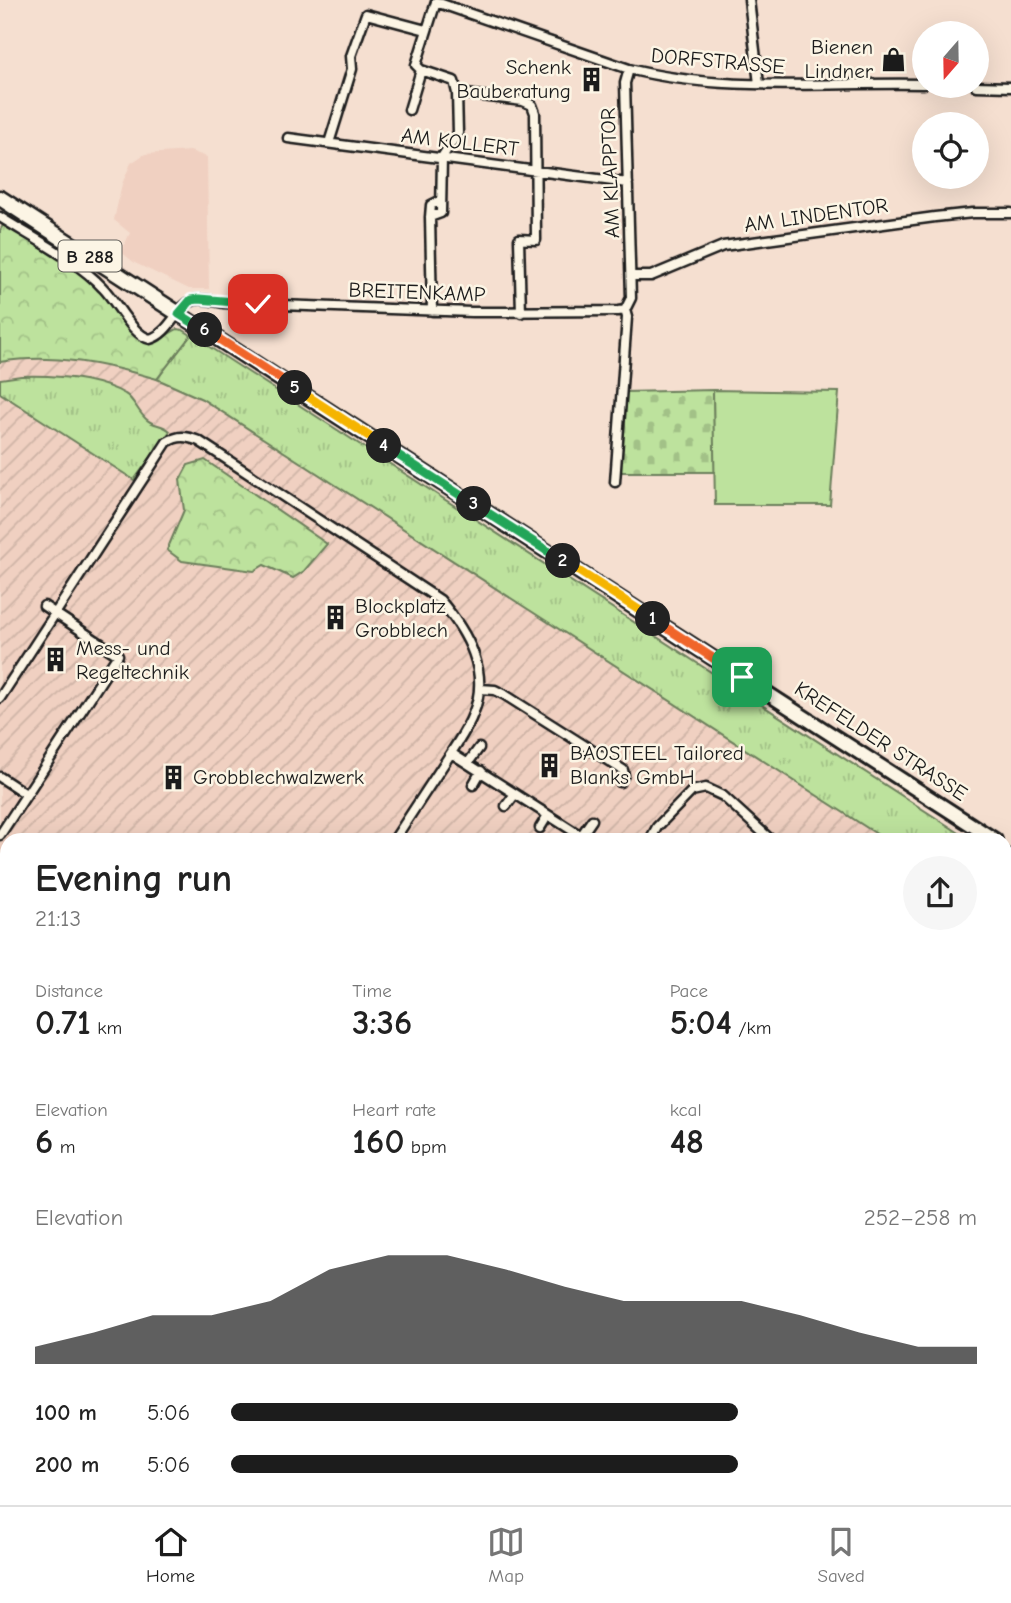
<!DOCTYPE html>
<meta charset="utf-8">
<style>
body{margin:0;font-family:"Comic Neue",sans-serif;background:#f6f6f6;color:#222;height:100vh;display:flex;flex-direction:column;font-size:26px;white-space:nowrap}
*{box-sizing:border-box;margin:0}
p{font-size:23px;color:#767676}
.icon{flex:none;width:38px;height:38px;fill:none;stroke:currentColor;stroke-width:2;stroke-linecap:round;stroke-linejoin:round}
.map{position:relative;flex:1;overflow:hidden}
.details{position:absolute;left:0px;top:833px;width:1012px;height:672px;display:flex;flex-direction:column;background:#fff;border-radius:21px 21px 0 0;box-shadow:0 7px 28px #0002}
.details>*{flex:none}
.needle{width:46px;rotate:200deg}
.tools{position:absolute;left:912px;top:21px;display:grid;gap:14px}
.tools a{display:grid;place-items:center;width:77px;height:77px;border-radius:50%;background:#fff;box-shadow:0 7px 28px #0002;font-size:35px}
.pin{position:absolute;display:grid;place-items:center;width:60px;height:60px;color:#fff;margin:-30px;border-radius:14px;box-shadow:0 4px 10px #0006}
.km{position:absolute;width:35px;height:35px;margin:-18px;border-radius:50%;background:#222;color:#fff;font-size:19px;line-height:35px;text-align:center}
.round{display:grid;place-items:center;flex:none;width:74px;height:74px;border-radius:37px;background:#f6f6f6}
.headline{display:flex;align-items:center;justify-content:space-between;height:119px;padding:0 35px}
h1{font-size:38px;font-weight:800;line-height:52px}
.figures{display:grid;grid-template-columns:repeat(3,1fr);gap:10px;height:119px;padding:7px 35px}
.figures div{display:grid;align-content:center}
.figures b{font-size:35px;font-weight:800}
.figures small{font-size:19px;font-weight:400}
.figures p{font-size:19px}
.chart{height:196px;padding:14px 35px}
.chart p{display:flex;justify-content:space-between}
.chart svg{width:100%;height:126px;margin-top:7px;fill:#1c1c1c;opacity:.7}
ul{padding:0 35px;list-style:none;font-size:23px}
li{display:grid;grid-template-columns:112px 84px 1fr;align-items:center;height:52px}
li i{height:18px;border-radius:9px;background:#1c1c1c}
.menu{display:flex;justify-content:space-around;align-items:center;height:98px;border-top:2px solid #e0e0e0;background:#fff;font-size:19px;color:#767676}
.menu a{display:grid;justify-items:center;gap:4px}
.menu .active{color:#1c1c1c}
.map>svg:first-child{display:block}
</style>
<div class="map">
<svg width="1011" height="1505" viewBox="0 0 1011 1505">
<defs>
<pattern id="industrial-furrows" width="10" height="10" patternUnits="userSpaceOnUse" patternTransform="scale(1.75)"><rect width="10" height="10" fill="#f0d0c1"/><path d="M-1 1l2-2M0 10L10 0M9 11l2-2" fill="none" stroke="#cdb2a5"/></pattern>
<pattern id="grass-tufts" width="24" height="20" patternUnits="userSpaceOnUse" patternTransform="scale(1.75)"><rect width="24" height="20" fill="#bde29d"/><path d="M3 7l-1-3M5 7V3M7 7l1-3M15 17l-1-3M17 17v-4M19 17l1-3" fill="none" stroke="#a2c187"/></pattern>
<pattern id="forest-crowns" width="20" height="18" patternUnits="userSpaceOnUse" patternTransform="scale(1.75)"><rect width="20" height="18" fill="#bde29d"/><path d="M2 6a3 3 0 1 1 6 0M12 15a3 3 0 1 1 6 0" fill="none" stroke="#a2c187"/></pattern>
<pattern id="cemetery-stones" width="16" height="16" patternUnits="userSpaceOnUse" patternTransform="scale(1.75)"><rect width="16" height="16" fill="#bde29d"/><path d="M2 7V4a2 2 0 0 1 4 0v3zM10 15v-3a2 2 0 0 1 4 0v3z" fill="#a2c187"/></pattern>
</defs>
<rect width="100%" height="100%" fill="#f5dfd0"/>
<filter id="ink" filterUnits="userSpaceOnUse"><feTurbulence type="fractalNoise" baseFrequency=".0143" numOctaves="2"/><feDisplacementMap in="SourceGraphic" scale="14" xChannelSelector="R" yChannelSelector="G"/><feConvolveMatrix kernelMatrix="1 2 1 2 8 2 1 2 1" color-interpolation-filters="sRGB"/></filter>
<g filter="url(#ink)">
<path fill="#f0d0c1" d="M190 151 207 157 209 289H189L135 263 121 252 130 233 114 220 122 184 131 163 145 154Z"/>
<path fill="url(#industrial-furrows)" d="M55 358 126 370 157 379 202 399 886 840H7V1498H1004L1005 916 1011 921V1505H0V362L20 359Z"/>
<path fill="url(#grass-tufts)" stroke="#6c7f5c" stroke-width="2" d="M191 335 970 840H886L202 399 157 379Z
M21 376C55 375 95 377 125 394 133 398 138 412 146 419 153 426 163 424 170 431L134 480 0 393V379Z"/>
<path fill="url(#forest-crowns)" stroke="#6c7f5c" stroke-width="2" d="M4 224 93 282 102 291 137 338C155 349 161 337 177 329L183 330 191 335 157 379C106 364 53 353 0 362V230Z
M205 460 327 544 304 571 293 578 264 565 254 571 182 561 167 550 184 510 180 480 188 465Z
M1005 989 1011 1002V1115L1005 1097Z"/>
<path fill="url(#cemetery-stones)" stroke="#6c7f5c" stroke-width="2" d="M713 390 715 472H618L625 392Z"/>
<path fill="#bde29d" stroke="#6c7f5c" stroke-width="2" d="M713 390 839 392 830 505H715Z"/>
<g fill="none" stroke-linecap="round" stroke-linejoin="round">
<defs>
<path id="minor" d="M749 0 759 84
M976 86 1011 87
M457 93 523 101 532 105 535 113 536 240 519 239 521 313
M409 110 421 70
M288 138 628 183
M329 143 352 69 351 56 366 14 426 30
M0 217C33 238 77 260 103 288 117 302 132 335 150 339 171 333 178 303 195 300 204 298 214 301 223 303L472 312 618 311 625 310 631 298 625 83 629 69
M430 217 441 213 442 157 458 133 457 93 454 81 421 70 416 65 436 2 629 69C723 93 828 82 924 84
M632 276H651L723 246 935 217 973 213H1011
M432 311 430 217 431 205 441 200
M615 482 627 317 625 310
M480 689 495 690 505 695 623 770 624 775 620 782
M0 698 167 442C179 435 186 436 199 441L440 600C467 632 491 672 473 714 468 728 459 740 451 753
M468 763 479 748
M0 777 26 794
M473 785 481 771
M506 806 515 794
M540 828 548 815
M0 835 118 655 44 606
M581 836 592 820
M394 840 451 753 581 836 584 840
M650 840 657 827 692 791 706 788 723 796 771 840
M744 1498 760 1502 778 1498
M887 1498 897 1505
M219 1505 223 1498
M476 1505V1498
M637 1505 639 1498"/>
<path id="primary" d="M179 314 995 840
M1004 855 1011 859"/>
<path id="trunk" d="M0 198 179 314"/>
</defs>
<use href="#minor" stroke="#1c1c1c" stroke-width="13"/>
<use href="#primary" stroke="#1c1c1c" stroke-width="18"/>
<use href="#trunk" stroke="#1c1c1c" stroke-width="19"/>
<use href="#minor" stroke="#fcf5e5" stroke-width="8"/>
<use href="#primary" stroke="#fcf5e5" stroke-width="12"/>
<use href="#trunk" stroke="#fcf5e5" stroke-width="14"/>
</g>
</g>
<g fill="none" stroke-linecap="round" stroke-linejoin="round" filter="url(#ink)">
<defs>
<path id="split-1" d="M653 619 742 677"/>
<path id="split-2" d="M563 561 653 619"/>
<path id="split-3" d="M474 504 563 561"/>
<path id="split-4" d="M384 446 474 504"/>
<path id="split-5" d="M295 388 384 446"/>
<path id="split-6" d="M205 330 295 388"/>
<path id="split-7" d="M205 330 179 314 191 300 199 299 258 304"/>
</defs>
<use href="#split-1" stroke="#fff" stroke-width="14"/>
<use href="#split-2" stroke="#fff" stroke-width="14"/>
<use href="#split-3" stroke="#fff" stroke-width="14"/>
<use href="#split-4" stroke="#fff" stroke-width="14"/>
<use href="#split-5" stroke="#fff" stroke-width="14"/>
<use href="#split-6" stroke="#fff" stroke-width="14"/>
<use href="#split-7" stroke="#fff" stroke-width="14"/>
<use href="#split-1" stroke="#f0652b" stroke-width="9"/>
<use href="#split-2" stroke="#f5b400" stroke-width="9"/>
<use href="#split-3" stroke="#22a559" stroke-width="9"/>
<use href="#split-4" stroke="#22a559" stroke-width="9"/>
<use href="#split-5" stroke="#f5b400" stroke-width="9"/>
<use href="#split-6" stroke="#f0652b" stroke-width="9"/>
<use href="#split-7" stroke="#22a559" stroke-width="9"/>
</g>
<defs>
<symbol id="shop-bare" viewBox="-9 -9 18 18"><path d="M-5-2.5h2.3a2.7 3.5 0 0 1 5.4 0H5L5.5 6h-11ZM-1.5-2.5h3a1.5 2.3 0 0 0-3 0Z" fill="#1c1c1c" stroke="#fcf5e5" stroke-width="2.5" paint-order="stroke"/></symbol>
<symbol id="building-bare" viewBox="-9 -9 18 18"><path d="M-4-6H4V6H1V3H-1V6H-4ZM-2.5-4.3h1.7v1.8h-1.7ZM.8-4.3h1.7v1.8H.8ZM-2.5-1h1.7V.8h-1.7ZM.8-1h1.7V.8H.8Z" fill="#1c1c1c" stroke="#fcf5e5" stroke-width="2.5" paint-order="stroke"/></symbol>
</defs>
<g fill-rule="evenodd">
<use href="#shop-bare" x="876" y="42" width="35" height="35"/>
<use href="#building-bare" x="574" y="62" width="35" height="35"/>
<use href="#building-bare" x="318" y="600" width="35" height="35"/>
<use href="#building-bare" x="38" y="642" width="35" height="35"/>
<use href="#building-bare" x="532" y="748" width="35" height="35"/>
<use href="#building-bare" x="156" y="760" width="35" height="35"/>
</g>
<g text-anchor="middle" stroke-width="5" stroke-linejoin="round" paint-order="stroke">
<rect fill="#fcf5e5" stroke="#5f5d58" stroke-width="2" x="58.5" y="240.5" width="63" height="31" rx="5"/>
<g font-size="19" font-weight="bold" fill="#1c1c1c">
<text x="90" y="263">B 288</text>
</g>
<g font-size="21" fill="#1c1c1c" stroke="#fcf5e5" text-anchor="start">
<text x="873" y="54" text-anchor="end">Bienen<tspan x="873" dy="24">Lindner</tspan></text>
<text x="571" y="74" text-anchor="end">Schenk<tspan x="571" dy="24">Bauberatung</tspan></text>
<text x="355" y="613">Blockplatz<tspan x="355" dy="24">Grobblech</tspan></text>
<text x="76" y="655">Mess- und<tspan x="76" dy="24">Regeltechnik</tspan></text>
<text x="570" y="760">BAOSTEEL Tailored<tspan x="570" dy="24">Blanks GmbH</tspan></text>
<text x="193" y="784">Grobblechwalzwerk</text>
</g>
<g font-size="21" fill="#1c1c1c" stroke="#fcf5e5">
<text transform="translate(718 61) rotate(5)" y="7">DORFSTRASSE</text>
<text transform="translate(460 142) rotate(7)" y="7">AM KOLLERT</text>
<text transform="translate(610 173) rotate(-92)" y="7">AM KLAPPTOR</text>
<text transform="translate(816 215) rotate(-8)" y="7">AM LINDENTOR</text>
<text transform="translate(417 292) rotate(2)" y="7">BREITENKAMP</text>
<text transform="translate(881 741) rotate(33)" y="7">KREFELDER STRASSE</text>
</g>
</g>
</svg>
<div class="tools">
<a><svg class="needle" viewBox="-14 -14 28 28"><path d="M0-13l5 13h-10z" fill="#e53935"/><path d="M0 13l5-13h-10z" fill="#767676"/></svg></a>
<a><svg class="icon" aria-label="locate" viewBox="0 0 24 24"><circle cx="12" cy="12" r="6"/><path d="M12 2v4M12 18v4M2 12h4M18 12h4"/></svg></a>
</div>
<div class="pin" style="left:742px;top:677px;background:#1e9e55"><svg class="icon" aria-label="arrive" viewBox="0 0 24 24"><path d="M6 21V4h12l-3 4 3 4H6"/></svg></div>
<div class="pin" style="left:258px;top:304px;background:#d93025"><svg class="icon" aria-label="check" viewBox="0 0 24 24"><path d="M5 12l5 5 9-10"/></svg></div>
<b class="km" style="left:653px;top:619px">1</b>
<b class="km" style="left:563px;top:561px">2</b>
<b class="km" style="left:474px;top:504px">3</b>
<b class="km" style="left:384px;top:446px">4</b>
<b class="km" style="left:295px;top:388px">5</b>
<b class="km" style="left:205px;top:330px">6</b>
<section class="details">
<div class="headline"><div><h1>Evening run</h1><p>21:13</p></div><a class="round"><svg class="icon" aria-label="share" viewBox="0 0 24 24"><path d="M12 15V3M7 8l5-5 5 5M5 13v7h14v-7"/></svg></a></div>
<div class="figures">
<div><p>Distance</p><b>0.71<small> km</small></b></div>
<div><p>Time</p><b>3:36</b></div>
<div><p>Pace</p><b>5:04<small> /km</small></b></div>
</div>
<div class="figures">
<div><p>Elevation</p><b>6<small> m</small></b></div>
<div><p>Heart rate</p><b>160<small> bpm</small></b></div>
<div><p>kcal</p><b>48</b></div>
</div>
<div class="chart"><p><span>Elevation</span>252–258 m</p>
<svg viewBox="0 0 160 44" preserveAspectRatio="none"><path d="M0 44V38L10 33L20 27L30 27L40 22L50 11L60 6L70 6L80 11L90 17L100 22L110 22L120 22L130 27L140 33L150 38L160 38V44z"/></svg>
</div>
<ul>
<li><b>100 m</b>5:06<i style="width:68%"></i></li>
<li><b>200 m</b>5:06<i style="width:68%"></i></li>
</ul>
</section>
</div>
<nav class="menu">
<a class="active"><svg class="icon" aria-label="home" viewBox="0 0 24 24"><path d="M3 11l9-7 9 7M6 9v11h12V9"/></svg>Home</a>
<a><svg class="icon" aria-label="map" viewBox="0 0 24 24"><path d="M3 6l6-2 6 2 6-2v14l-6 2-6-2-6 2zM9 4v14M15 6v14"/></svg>Map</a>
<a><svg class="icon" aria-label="saved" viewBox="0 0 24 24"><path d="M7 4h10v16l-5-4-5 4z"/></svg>Saved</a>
</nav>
